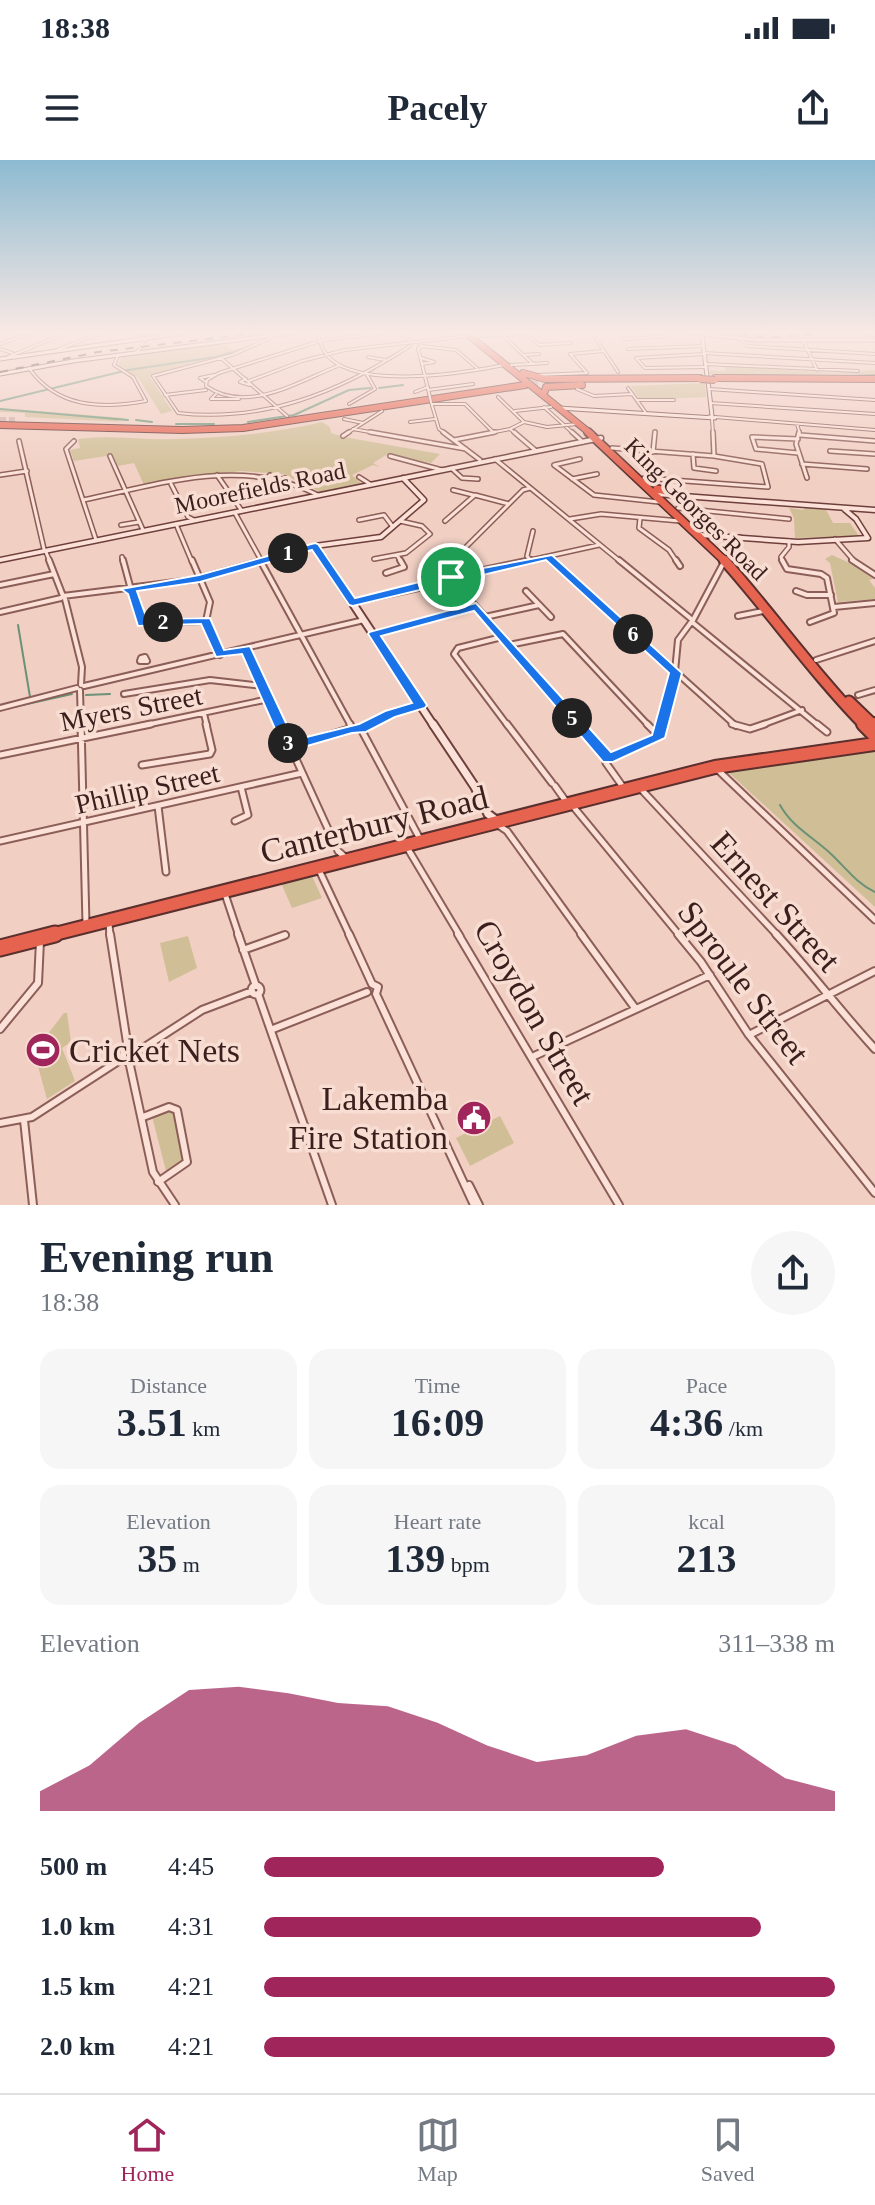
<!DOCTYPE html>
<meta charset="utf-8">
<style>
body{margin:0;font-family:"Times New Roman",serif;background:#f6f6f7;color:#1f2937;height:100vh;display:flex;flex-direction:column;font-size:30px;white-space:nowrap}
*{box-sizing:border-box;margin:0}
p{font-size:26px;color:#747a83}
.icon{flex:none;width:44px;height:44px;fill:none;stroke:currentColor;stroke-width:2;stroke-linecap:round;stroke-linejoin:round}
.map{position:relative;height:1045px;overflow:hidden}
.drawer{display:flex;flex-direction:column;background:#fff;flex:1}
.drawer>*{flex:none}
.pin{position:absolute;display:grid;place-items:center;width:68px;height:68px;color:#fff;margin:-34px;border:4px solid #fff;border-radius:50%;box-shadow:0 2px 8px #0007}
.km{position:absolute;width:40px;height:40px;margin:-20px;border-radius:50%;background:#222;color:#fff;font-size:22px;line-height:40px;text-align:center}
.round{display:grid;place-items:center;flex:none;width:84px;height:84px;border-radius:42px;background:#f6f6f7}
.overview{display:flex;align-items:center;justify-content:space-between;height:136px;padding:0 40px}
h1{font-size:44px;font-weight:700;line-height:60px}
.figures{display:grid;grid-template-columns:repeat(3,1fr);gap:12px;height:136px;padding:8px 40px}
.figures div{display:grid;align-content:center;border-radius:20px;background:#f6f6f7;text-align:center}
.figures b{font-size:40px;font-weight:700}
.figures small{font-size:22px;font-weight:400}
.figures p{font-size:22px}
.chart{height:224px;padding:16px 40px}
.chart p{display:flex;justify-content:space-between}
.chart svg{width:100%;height:144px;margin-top:8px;fill:#9f255a;opacity:.7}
ul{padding:0 40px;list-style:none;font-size:26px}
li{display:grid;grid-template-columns:128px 96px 1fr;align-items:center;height:60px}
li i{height:20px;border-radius:10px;background:#9f255a}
.status{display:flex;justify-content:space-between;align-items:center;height:56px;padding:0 40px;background:#fff;direction:ltr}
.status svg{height:22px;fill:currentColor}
header{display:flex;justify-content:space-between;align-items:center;height:104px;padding:0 40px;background:#fff;font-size:36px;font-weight:700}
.tabs{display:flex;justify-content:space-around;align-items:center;height:112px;border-top:2px solid #e0e1e3;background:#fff;font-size:22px;color:#747a83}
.tabs a{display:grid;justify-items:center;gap:4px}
.tabs .current{color:#9f255a}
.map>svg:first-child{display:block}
</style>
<div class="status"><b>18:38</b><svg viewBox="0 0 49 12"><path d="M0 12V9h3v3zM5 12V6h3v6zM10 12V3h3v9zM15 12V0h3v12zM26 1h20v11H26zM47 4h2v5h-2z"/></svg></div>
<header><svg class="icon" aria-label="menu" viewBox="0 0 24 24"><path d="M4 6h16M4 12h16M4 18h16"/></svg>Pacely<svg class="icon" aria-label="share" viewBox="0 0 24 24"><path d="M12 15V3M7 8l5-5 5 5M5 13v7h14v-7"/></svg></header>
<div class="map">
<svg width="875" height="1045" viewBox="0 0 875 1045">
<rect width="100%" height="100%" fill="#f1cfc3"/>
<path fill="#d0be96" d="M228 184 233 192C221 195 155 212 150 217L172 251 161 254 139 219 118 206 122 196Z
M725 206 835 213 872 210H875V214H710V210L725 211Z
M705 223 706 237 640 240 631 226Z
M0 248 125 258 117 261 125 262 25 257V253L0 252Z
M322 262 330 267 331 273 344 277 440 294 431 303 386 295 373 303 380 307 373 305 352 315 362 324 321 332 283 314 240 311 145 327 134 303 118 306 113 295 74 301 70 290 80 288 78 279C112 274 143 281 176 279 225 278 275 273 322 262Z
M804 347 825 348 833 363H850L859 376 795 378 794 358 789 348 804 350Z
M832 395 854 405 873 419 869 420 875 428V439L838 442 830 403 825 399Z
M875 589V747L726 610Z
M312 716 322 738 292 748 281 723Z
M188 776 197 808 169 822 160 783Z
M64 853H67L71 882 62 888 75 921 47 939 34 892Z
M168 950 173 953 183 1000 181 1004 166 1011 152 956Z
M500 956 514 983 470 1006 456 978Z"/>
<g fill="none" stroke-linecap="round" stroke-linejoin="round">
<path stroke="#6b9278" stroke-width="2" d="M717 215 827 216
M850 216 875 215
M379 228 403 225
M0 241 128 210 216 197 249 187
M0 249 128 260
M136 260 152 262
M248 262 294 255 349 230 370 228
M176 264H214
M18 465 30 537
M86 535 110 534
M0 550 72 534
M780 645C792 667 813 677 831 694 846 708 856 723 875 732"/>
<path stroke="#cdaca2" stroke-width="6" stroke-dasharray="6 3" stroke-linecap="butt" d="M523 224 541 223
M0 260H15"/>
<defs>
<path id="street-far4" d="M137 173 145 181
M317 173C319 178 321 186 324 191 349 232 464 213 504 205
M401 173 409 181
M592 173 618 212
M526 174 539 185 570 183
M864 174 875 175
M502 175 533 204
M273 177 232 195 153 216 178 253C264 263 339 232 410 186
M625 178 628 179H622Z
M627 179 666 176 665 173
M741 179 747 186 875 194
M803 180 817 210
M318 181 383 173
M317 182 219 213 207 220 206 226C247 255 299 221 340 205
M0 184 30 173
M420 184 422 187 418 188 429 233
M422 186 456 190 477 208
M0 189 12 193
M628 189 703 186
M57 190 100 173
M135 193 141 188
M704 193 875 203
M704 194 636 198 645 208 706 207
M524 195 539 194
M8 197 66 173
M368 197 385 200
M221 198 287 256
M421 198 434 202 422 204
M706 204 858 211
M511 205 547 203
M29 208C57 248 101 249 146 241L133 217 114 205 118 196
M587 213 570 194 604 191
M538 215 587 213
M246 219 240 222 250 225
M249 221 302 201 345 190 468 176
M206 222 200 218 214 215
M628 228 646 253
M577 229 594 236 632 234
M709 229 875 240
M428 230 473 224
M415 232 428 227
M216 234 211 239H239
M165 235 206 230
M637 240H674
M431 242 439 269 446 274
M710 243 875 254
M349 244 375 229 366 213
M432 244H465L493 272
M544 247 574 274
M515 251 551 247
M715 257 875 270
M344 259 363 263
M712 259 713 274
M410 262 435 259
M524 262 547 267 577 264
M797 264 800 274
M353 269 381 274
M510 269 516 274
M346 274 382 251
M485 274 510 269 524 262 498 237"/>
<path id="street-far3" d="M370 272 466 289
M443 272 480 300
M514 272 535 290
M572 272 583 282
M713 272 714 296
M799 272 796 284 807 318
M800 275 875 281
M343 276 349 272
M798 279 752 277 756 289 798 293
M454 280 495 272
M19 281 44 389
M74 281 66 289 96 380
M612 288 714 296 762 304 768 327 644 318
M830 291 875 294
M653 292 655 272
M693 294 694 308 716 311
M110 296 143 370
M390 296 442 310
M495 299 621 402
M580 299 554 305 594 335 659 342
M802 304 867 309
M451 308 462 318 478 319
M0 315 27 311
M217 315 242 351
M270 315 265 320 269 323 285 318
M359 317 370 324
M572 319 597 314
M171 324 188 357 194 360
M453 330 473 335
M83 340C161 324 243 296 318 335
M678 348 789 359
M235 353 262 402
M640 358 639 368 669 390 677 402
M570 359 601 354 680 361
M359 360 384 355 393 367
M445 361 475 335 509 344
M176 364 192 402
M121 365 139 362
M835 379 855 402
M732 391 740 377
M46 392 50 402
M397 395 401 402
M122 397 123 402
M548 397 553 402
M374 399 406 393 430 374 422 366 400 361
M531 401 527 396 533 371
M258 402 315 386
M451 402 523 330 530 328
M522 402 599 385
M783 402 781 397 789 387V381"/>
<path id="street-far2" d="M49 400 63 436
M123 400 130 426
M192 400 210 442 206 461 220 495
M260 400 351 566
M551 400 736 566
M619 400 690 458
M676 400 680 406
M782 400 787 409 821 414 827 418 834 453 810 462
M852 400 875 415
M386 413 404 407 400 400
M451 417 531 400
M451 417 447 406 453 400
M454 421 579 566
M0 425 54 414
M132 430 142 463 205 461
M526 431 551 457
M796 431 807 435H831
M63 436 192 420 265 400
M65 439 82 507 81 525
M353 442 451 421
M834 447 875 443
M0 452 61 438
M738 456 763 451
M485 457 539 445
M692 462 819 566
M692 462 724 402
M374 474 476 447
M502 477 458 488 454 494 508 566
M509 485 563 474 649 566
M246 489 281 566
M145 497 147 501H140L141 498Z
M816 500 875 481
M84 526 364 460
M80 530 81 566
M124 534 210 520 263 526
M858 535 875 530
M0 548 77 528
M204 554 207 566
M141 566 269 539
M368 566 390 554 421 545
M662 566 674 522 678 480 692 461
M759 566 802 550"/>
<path id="street-far1" d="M81 564 86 764
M280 564 338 691 346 698
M350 564 352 568
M507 564 552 623
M577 564 608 599
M647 564 658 575
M732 564 750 569 765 564
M817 564 827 572
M361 569 420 679
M361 569 371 564
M290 587 352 568 361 569
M0 595 151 564
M142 605 210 594 212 590 206 564
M718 610 875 760
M555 626 565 640
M623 627 606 603 611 597 659 576 662 564
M640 628 778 776
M572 645 680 776
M158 646 166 712
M235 661 248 655 241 627
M498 665 507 671 583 776
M0 681 302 613
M408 689 460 776
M319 710 350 776
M225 734 239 776
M109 763 110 776"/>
<path id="street" d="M110 774 128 889
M238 774 256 826
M349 774 372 824 378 827 376 834 474 1045
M458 774 619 1045
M581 774 635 848
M678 774 701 802 749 875 875 1033
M776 774C811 812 840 851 875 889
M243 790 285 775
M251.5 830a4.5 4.5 0 1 1 9 0a4.5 4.5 0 1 1-9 0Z
M258 834 332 1045
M0 869 38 823 40 781
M273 869 367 832
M749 875 875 811
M123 895a7 7 0 1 1 14 0a7 7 0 1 1-14 0Z
M137 892 202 850 252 831
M532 897 710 815
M129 901 153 1012 175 1045
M143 957 169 947 177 950 187 1002 158 1022
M24 960 33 1045
M0 963 32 957 123 898
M469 1025 479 1045"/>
<path id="secondary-far3" d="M693 173 756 180H875
M702 175 707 216
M471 176 530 173
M0 199 184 173
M0 214 73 201 291 173
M708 221 712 256
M559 248 715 258 709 257"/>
<path id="secondary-far2" d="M656 334 875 350
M700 375 798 382 868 378 856 359 843 348
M0 400 601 278
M325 402 315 386 381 377 424 340 403 318"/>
<path id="secondary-far1" d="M324 400 434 566"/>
<path id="secondary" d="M433 564 475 627 488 654 496 660"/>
<path id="highway-far4" d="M466 173 591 274
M523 213 545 219 700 218
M715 218 875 219
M545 231 546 227 582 225
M0 265 182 270 243 268 525 225"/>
<path id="highway-far3" d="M588 272 726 402
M657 329 677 333"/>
<path id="highway-far2" d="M724 400C772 454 814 514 865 566
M849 541 875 566"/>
<path id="highway-far1" d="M863 564 875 576
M873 564 875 566
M47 776 715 607 875 584"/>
<path id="highway" d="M0 788 55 774"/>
</defs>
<use href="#street-far4" stroke="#8c5e58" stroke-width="4"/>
<use href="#street-far3" stroke="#8c5e58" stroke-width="6"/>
<use href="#street-far2" stroke="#8c5e58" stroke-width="8"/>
<use href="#street-far1" stroke="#8c5e58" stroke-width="9"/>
<use href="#street" stroke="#8c5e58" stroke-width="10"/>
<use href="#secondary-far3" stroke="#6e3f3c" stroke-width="5"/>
<use href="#secondary-far2" stroke="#6e3f3c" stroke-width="7"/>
<use href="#secondary-far1" stroke="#6e3f3c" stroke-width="10"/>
<use href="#secondary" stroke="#6e3f3c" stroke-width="11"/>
<use href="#highway-far4" stroke="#5a2f2d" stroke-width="8"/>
<use href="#highway-far3" stroke="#5a2f2d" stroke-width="10"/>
<use href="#highway-far2" stroke="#5a2f2d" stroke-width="13"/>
<use href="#highway-far1" stroke="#5a2f2d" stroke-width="16"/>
<use href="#highway" stroke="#5a2f2d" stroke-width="19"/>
<use href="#street-far4" stroke="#fbe1d7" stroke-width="2"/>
<use href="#street-far3" stroke="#fbe1d7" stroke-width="3"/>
<use href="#street-far2" stroke="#fbe1d7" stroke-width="4"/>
<use href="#street-far1" stroke="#fbe1d7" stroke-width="5"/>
<use href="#street" stroke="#fbe1d7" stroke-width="6"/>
<use href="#secondary-far3" stroke="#fbe1d7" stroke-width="3"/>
<use href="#secondary-far2" stroke="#fbe1d7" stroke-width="4"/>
<use href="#secondary-far1" stroke="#fbe1d7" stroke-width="6"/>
<use href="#secondary" stroke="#fbe1d7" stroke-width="7"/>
<use href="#highway-far4" stroke="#e5634f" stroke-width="6"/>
<use href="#highway-far3" stroke="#e5634f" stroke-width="7"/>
<use href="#highway-far2" stroke="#e5634f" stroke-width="9"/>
<use href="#highway-far1" stroke="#e5634f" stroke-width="12"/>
<use href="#highway" stroke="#e5634f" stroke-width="15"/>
<path stroke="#3b1f1d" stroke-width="2" stroke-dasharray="8 8" stroke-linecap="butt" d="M708 173 772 177 834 173
M0 212 98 192 258 173"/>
<defs>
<path id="street-bridge" d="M429 233 431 242"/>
<path id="highway-bridge" d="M700 219 715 220"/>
</defs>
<use href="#street-bridge" stroke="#8c5e58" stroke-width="4" stroke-linecap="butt"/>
<use href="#highway-bridge" stroke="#5a2f2d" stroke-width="8" stroke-linecap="butt"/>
<use href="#street-bridge" stroke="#fbe1d7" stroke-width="2"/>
<use href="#highway-bridge" stroke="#e5634f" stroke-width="6"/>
</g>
<linearGradient id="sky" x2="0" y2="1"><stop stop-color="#8dbad1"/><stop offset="0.54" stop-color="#f9e9e4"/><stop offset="1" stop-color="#f9e9e4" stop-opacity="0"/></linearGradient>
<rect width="875" height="320" fill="url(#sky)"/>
<path fill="#1a73e8" stroke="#fff" stroke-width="2" fill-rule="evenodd" d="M315 383 318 384 355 438 451 414 552 395 682 513 665 578 613 602H603L474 451 381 476 427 545 425 548 395 557 366 572 352 573 290 591 283 587 242 494 216 497 201 464 138 466 128 434 121 429 199 415ZM312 390 349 445 353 446 546 400 669 513 652 575 611 592 476 443 369 472 368 474 412 543 385 551 359 564 294 580 250 486 224 490 210 458 147 459 137 431 200 422Z"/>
<defs>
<symbol id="stadium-disc" viewBox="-11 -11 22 22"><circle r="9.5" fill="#9f255a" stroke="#f8ddd3"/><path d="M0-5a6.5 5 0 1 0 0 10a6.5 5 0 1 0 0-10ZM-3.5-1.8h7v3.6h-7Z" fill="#fff"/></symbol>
<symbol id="civic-disc" viewBox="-11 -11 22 22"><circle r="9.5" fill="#9f255a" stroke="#f8ddd3"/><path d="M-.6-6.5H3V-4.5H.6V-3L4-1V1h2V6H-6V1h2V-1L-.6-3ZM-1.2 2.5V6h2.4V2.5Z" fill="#fff"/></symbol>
</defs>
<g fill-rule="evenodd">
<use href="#stadium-disc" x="23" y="870" width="40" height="40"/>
<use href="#civic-disc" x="454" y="938" width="40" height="40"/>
</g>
<g text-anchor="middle" stroke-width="7" stroke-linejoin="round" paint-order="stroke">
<g font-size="24" fill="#3b1f1d" stroke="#f8ddd3">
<text transform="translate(260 328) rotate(-12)" y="8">Moorefields Road</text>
<text transform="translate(696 349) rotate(45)" y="8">King Georges Road</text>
</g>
<g font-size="28" fill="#3b1f1d" stroke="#f8ddd3">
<text transform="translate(131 548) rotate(-11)" y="10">Myers Street</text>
<text transform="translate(147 628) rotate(-13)" y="10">Phillip Street</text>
</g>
<g font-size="34" fill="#3b1f1d" stroke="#f8ddd3">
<text transform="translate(374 664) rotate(-14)" y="12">Canterbury Road</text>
<text transform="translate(776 741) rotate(48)" y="12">Ernest Street</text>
<text transform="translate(744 822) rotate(53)" y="12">Sproule Street</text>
<text transform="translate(535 852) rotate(60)" y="12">Croydon Street</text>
</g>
<g font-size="34" fill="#3b1f1d" stroke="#f8ddd3" text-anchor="start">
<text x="69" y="902">Cricket Nets</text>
<text x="448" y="950" text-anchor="end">Lakemba<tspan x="448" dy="39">Fire Station</tspan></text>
</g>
</g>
</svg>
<div class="pin" style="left:451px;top:417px;background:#1e9e55"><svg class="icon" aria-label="arrive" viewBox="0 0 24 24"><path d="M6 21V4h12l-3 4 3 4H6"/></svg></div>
<b class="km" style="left:288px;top:393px">1</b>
<b class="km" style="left:163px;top:462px">2</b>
<b class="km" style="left:288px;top:583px">3</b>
<b class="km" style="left:572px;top:558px">5</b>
<b class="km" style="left:633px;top:474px">6</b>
</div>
<section class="drawer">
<div class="overview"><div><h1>Evening run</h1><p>18:38</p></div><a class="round"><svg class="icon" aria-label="share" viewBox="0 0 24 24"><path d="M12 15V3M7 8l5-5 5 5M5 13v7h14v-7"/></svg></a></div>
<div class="figures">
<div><p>Distance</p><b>3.51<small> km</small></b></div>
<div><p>Time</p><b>16:09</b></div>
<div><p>Pace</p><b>4:36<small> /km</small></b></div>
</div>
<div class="figures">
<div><p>Elevation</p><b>35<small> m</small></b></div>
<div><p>Heart rate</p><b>139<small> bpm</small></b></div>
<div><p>kcal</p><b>213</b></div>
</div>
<div class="chart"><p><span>Elevation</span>311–338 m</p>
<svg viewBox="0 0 160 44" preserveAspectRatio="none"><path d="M0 44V38L10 30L20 17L30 7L40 6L50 8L60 11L70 12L80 17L90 24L100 29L110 27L120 21L130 19L140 24L150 34L160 38V44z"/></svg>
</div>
<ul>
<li><b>500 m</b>4:45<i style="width:70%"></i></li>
<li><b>1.0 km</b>4:31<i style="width:87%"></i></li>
<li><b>1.5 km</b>4:21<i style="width:100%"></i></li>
<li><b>2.0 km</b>4:21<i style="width:100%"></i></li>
</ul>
</section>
<nav class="tabs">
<a class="current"><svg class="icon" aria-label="home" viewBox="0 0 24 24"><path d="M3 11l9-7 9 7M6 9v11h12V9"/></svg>Home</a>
<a><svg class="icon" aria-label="map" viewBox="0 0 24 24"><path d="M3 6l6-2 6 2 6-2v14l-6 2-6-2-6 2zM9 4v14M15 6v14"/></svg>Map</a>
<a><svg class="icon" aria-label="saved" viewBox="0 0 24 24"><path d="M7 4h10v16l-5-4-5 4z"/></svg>Saved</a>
</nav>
